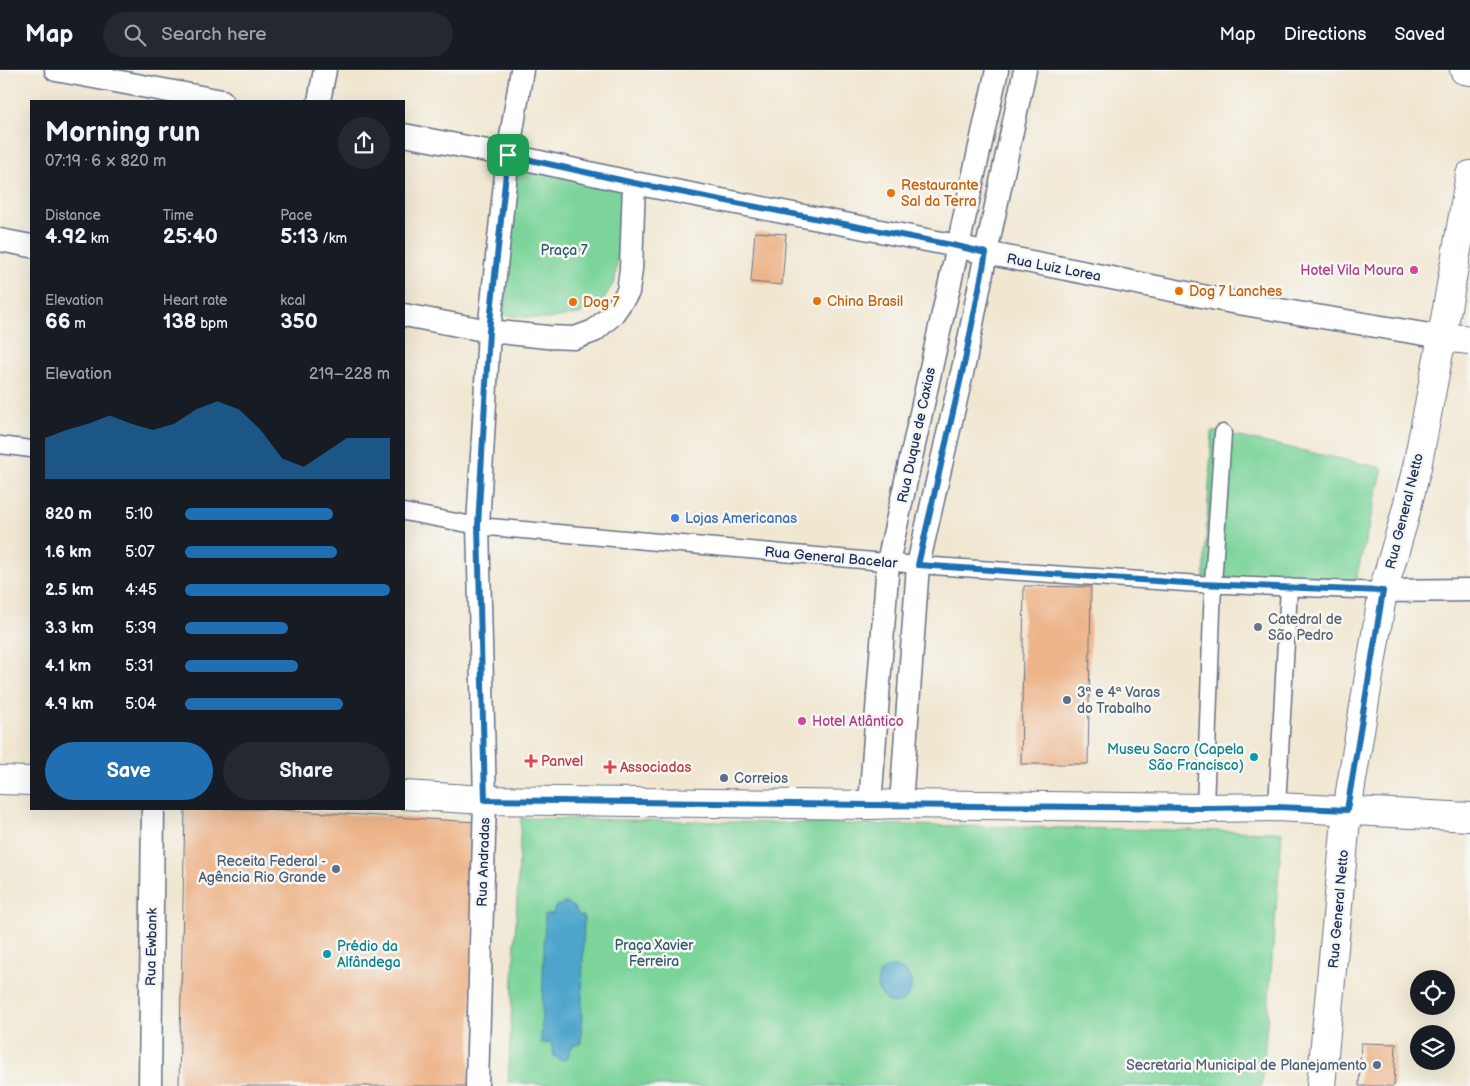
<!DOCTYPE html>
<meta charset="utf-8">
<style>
body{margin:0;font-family:"Balsamiq Sans",sans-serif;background:#242831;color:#f1f3f6;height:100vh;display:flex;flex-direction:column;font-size:19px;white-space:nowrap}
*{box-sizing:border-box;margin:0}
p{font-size:16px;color:#9ea1a6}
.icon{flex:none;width:28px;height:28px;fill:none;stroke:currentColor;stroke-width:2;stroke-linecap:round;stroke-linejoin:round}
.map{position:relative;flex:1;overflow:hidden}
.panel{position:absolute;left:30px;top:30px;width:375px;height:710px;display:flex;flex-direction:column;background:#171b24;border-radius:0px;box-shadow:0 5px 20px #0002}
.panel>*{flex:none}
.controls{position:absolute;left:1410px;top:900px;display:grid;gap:10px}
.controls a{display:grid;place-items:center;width:45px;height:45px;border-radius:50%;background:#171b24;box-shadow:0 5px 20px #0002;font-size:25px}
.pin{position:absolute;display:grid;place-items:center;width:42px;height:42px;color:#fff;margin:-21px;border-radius:10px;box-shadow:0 2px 8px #0006}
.round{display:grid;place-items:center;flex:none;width:52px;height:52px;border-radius:26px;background:#242831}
.summary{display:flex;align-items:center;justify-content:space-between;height:85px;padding:0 15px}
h1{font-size:28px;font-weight:800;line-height:38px}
.stats{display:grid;grid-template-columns:repeat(3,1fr);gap:8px;height:85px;padding:5px 15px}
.stats div{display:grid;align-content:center}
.stats b{font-size:21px;font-weight:800}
.stats small{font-size:14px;font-weight:400}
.stats p{font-size:14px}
.chart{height:140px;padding:10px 15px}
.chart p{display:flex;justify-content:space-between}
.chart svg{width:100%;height:90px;margin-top:5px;fill:#1f6fb2;opacity:.7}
.action{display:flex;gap:10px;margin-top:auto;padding:10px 15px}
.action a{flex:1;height:58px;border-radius:30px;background:#1f6fb2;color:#fff;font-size:20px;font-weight:800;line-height:58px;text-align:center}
.action a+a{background:#242831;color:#f1f3f6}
ul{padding:0 15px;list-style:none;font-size:16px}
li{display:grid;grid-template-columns:80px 60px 1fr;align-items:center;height:38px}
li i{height:12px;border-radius:6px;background:#1f6fb2}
header{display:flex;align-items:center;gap:30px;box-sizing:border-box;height:70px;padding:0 25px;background:#171b24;border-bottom:1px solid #363941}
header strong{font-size:24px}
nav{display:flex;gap:28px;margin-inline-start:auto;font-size:18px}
.search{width:350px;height:45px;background:#242831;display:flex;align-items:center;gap:12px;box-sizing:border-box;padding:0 18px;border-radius:28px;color:#9ea1a6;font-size:19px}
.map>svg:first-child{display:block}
</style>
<header>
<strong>Map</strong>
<div class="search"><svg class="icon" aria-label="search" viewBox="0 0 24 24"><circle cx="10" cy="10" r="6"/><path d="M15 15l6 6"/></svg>Search here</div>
<nav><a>Map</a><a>Directions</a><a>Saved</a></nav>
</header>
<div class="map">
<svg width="1470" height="1016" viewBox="0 0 1470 1016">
<rect width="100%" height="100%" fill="#f6f6f2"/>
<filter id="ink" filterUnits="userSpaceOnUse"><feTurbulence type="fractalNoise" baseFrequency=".02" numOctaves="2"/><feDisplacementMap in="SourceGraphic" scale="10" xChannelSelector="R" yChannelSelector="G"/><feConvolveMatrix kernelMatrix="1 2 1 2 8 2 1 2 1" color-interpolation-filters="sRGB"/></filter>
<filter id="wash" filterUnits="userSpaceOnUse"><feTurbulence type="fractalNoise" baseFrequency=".0096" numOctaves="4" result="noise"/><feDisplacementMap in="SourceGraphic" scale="20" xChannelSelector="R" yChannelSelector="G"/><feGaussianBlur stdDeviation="1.12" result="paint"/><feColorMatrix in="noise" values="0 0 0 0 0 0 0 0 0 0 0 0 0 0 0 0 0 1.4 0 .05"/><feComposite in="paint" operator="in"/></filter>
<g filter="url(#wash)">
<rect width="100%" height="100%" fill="#f1e7d1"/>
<path fill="#7bd49a" stroke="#4b827c" d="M517 99 623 116 615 211 601 233 579 244 546 249 503 245Z
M1212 361 1383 398 1355 513 1204 507Z
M521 748 1282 762 1262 1016H564L508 1012Z"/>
<path fill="#4ea5cb" stroke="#346a94" d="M563 833C572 833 575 838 579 845L584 846 581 974 573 975 567 989 560 990 554 986 551 973H541L545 844H553L555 837Z
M894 897C925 902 910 944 887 931 883 928 880 923 877 918L879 904 885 898Z"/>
<g id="blocks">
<path fill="#edb489" d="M755 162 786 164 782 215 751 212Z
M1024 516 1091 517 1088 694H1021Z
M185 739H264L476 752 469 1016H179Z
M1361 973 1396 974 1394 1016H1359Z"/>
</g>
</g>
<g filter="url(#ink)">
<use href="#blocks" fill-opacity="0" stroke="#666f86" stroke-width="1"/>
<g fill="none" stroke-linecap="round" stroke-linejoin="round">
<defs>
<path id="pedestrian" d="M0 375 31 379
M404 442 478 456 918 495 1200 514 1383 521
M1277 737 1289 517
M1205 738 1213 514 1223 363"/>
<path id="minor" d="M56 0 222 31
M319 31 325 0
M404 65 508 85 634 113 957 176 986 183 1232 232 1442 267
M0 170 31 176
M404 245 489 261 547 267 575 268 594 261 612 245 628 222 631 199 634 113
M1383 521 1470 520
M901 734 918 495 965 290 986 183 1025 0
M870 735 888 492 997 0
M150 1016 153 739
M477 1016 485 730 478 456 489 261 508 85 522 0"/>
<path id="tertiary" d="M1321 1016 1347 740 1383 521 1403 453 1417 397 1442 267"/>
<path id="secondary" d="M1464 0 1470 1
M1470 105 1442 267 1470 270
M0 710 31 711
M404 725 485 730 870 735 901 734 1205 738 1277 737 1470 747"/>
</defs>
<use href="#pedestrian" stroke="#666f86" stroke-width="19"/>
<use href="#minor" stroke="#666f86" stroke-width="25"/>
<use href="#tertiary" stroke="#666f86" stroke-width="30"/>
<use href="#secondary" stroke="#666f86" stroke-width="30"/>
<use href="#pedestrian" stroke="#fff" stroke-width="16"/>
<use href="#minor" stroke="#fff" stroke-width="22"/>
<use href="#tertiary" stroke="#fff" stroke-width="28"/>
<use href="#secondary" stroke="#fff" stroke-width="28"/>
</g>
</g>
<g fill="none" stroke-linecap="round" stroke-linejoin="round" filter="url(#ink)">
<defs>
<path id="route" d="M508 85 634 113 957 176 986 183 965 290 918 495 1200 514 1383 521 1347 740 1277 737 1205 738 870 735 485 730 478 456 489 261Z"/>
</defs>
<use href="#route" stroke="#fff" stroke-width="10"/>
<use href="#route" stroke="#1f6fb2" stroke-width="6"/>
</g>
<g fill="#e8710a" stroke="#f6f6f2" stroke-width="2">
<circle cx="891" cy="123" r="5"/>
<circle cx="1179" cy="221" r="5"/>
<circle cx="817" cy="231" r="5"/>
<circle cx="573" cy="232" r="5"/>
</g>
<g fill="#d1479c" stroke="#f6f6f2" stroke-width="2">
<circle cx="1414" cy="200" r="5"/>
<circle cx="802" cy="651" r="5"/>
</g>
<circle fill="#3f7fe0" stroke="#f6f6f2" stroke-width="2" cx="675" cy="448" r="5"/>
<circle fill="#6b7280" stroke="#f6f6f2" stroke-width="2" cx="1258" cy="557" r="5"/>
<g fill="#5c6f8a" stroke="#f6f6f2" stroke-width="2">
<circle cx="1067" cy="630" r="5"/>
<circle cx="724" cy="708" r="5"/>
<circle cx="336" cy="799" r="5"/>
<circle cx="1377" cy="995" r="5"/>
</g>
<g fill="#0f9aa8" stroke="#f6f6f2" stroke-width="2">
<circle cx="1254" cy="687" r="5"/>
<circle cx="327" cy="884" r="5"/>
</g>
<g fill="#e0444e" stroke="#f6f6f2" stroke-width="2">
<path d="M528.5 683.5h5v5h5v5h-5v5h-5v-5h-5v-5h5z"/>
<path d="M607.5 689.5h5v5h5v5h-5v5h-5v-5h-5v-5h5z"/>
</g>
<g text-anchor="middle" stroke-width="5" stroke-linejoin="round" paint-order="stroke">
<g font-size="14" fill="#c56008" stroke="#f6f6f2" text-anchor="start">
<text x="901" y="120">Restaurante<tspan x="901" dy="16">Sal da Terra</tspan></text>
<text x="1189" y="226">Dog 7 Lanches</text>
<text x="827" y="236">China Brasil</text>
<text x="583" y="237">Dog 7</text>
</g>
<g font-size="14" fill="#33586d" stroke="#f6f6f2">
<text x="564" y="185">Praça 7</text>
<text x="654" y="880">Praça Xavier<tspan x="654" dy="16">Ferreira</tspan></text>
</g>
<g font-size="14" fill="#1b2f5e" stroke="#f6f6f2">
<text transform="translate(1054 197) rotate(11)" y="5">Rua Luiz Lorea</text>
<text transform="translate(916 365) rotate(-78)" y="5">Rua Duque de Caxias</text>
<text transform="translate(1404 441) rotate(-76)" y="5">Rua General Netto</text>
<text transform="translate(831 487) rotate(5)" y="5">Rua General Bacelar</text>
<text transform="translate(483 792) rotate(-88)" y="5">Rua Andradas</text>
<text transform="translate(1338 839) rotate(-85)" y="5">Rua General Netto</text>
<text transform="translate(151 877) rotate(-89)" y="5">Rua Ewbank</text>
</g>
<g font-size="14" fill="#b23c85" stroke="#f6f6f2" text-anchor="end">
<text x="1404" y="205">Hotel Vila Moura</text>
<text x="812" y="656" text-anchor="start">Hotel Atlântico</text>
</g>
<g font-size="14" fill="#366cbe" stroke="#f6f6f2" text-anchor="start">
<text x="685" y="453">Lojas Americanas</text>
</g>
<g font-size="14" fill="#5b616d" stroke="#f6f6f2" text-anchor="start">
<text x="1268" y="554">Catedral de<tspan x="1268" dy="16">São Pedro</tspan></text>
</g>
<g font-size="14" fill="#4e5e75" stroke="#f6f6f2" text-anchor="start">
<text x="1077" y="627">3ª e 4ª Varas<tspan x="1077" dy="16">do Trabalho</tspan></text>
<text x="734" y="713">Correios</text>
<text x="326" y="796" text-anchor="end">Receita Federal -<tspan x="326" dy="16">Agência Rio Grande</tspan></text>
<text x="1367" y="1000" text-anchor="end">Secretaria Municipal de Planejamento</text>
</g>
<g font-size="14" fill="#0d838f" stroke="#f6f6f2" text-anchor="end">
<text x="1244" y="684">Museu Sacro (Capela<tspan x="1244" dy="16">São Francisco)</tspan></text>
<text x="337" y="881" text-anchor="start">Prédio da<tspan x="337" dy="16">Alfândega</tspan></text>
</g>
<g font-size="14" fill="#be3a42" stroke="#f6f6f2" text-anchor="start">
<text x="541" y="696">Panvel</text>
<text x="620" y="702">Associadas</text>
</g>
</g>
</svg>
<div class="controls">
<a><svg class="icon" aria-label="locate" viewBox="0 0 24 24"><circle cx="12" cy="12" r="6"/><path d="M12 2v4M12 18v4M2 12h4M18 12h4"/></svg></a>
<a><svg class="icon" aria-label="layers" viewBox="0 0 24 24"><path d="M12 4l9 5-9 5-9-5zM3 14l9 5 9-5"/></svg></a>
</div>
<div class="pin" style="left:508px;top:85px;background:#1e9e55"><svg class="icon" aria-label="arrive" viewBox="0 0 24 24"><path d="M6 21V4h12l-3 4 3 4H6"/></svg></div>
<section class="panel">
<div class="summary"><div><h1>Morning run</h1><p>07:19 · 6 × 820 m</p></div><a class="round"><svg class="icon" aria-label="share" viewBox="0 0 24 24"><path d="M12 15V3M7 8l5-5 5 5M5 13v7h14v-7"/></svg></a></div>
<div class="stats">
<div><p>Distance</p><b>4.92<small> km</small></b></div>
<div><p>Time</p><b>25:40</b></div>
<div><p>Pace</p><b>5:13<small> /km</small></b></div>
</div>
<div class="stats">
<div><p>Elevation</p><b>66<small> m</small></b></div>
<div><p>Heart rate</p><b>138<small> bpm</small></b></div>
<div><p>kcal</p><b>350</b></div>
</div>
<div class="chart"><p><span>Elevation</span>219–228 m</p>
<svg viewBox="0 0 160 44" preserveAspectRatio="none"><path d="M0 44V24L10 20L20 17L30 13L40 17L50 20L60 17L70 10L80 6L90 10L100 20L110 34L120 38L130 31L140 24L150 24L160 24V44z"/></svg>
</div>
<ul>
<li><b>820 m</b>5:10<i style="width:72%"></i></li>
<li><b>1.6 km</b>5:07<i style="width:74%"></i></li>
<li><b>2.5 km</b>4:45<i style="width:100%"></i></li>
<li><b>3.3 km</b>5:39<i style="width:50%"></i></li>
<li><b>4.1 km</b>5:31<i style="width:55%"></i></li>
<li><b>4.9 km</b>5:04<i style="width:77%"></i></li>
</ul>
<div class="action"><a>Save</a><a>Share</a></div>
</section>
</div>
